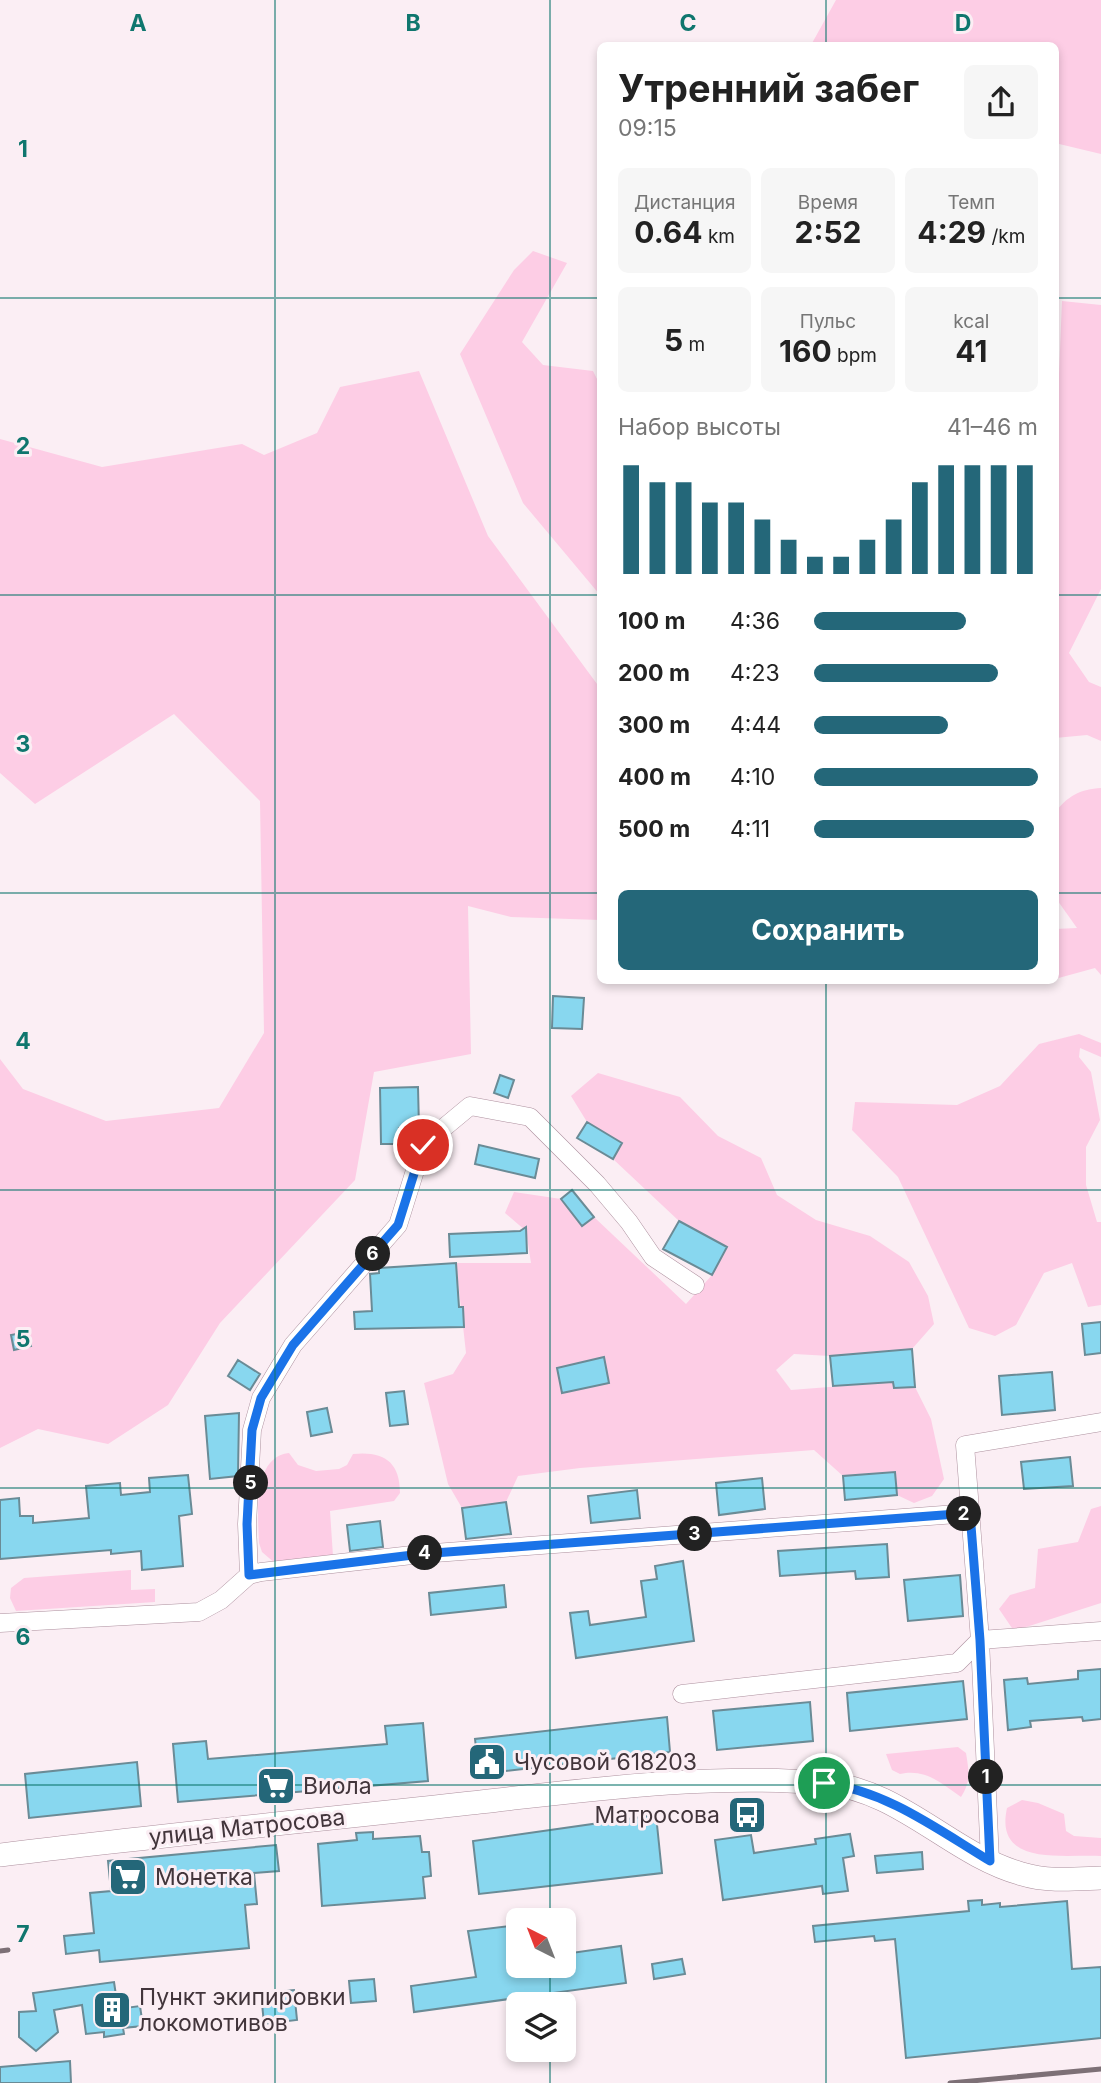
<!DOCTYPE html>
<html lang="ru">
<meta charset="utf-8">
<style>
body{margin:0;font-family:Inter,sans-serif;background:#f6f6f6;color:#222;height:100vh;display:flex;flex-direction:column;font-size:26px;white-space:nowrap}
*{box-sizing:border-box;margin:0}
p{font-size:23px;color:#767676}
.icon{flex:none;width:38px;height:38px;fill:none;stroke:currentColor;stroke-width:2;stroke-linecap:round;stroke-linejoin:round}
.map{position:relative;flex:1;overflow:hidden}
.panel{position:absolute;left:597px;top:42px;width:462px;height:942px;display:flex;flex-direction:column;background:#fff;border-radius:10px;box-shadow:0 4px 10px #0003}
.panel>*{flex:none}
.needle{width:46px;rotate:318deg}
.controls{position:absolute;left:506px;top:1908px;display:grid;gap:14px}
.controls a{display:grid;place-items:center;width:70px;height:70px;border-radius:10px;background:#fff;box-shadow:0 4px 10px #0003;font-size:35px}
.pin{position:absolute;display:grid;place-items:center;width:60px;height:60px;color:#fff;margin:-30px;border:4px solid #fff;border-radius:50%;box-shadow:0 2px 7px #0007}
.km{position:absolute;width:35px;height:35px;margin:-18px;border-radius:50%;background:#222;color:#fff;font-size:19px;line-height:35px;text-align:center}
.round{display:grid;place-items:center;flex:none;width:74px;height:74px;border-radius:10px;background:#f6f6f6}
.head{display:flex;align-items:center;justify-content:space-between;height:119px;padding:0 21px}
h1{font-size:38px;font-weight:700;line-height:52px}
.metrics{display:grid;grid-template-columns:repeat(3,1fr);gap:10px;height:119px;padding:7px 21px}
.metrics div{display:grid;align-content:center;border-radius:10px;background:#f6f6f6;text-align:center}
.metrics b{font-size:30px;font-weight:700}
.metrics small{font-size:19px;font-weight:400}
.metrics p{font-size:19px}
.chart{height:196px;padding:14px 21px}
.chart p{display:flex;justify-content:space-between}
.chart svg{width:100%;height:126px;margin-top:7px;stroke:#246779;stroke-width:6}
.cta{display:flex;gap:14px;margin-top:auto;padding:14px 21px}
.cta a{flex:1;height:80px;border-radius:10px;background:#246779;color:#fff;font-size:28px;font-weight:700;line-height:80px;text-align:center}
ul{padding:0 21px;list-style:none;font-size:23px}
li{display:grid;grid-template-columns:112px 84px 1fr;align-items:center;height:52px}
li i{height:18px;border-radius:9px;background:#246779}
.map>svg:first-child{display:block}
</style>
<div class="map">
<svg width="1101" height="2083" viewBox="0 0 1101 2083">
<rect width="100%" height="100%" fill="#fbeef4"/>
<path fill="#fdcde5" d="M836 0H1101V154L1055 143V46L811 45Z
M533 251 567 263 522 342 543 365 593 371 600 385V595L523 503 460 354 514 270Z
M1062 301 1101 305V589L1069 653 1089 682 1101 687V741L1087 735 1055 738V471Z
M419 371 488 536 600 688V920L511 917 468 906 471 1054 374 1072 355 1180 220 1323 168 1405 108 1444 38 1429 0 1448V1059L23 1089 106 1121 219 1108 264 1033 260 801 174 714 35 804 0 773V439L102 467 242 444 264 455 317 433 340 387Z
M1101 788V975L1095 968 1055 979V929L1077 928 1055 897V813C1067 796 1081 789 1101 788Z
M1079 1034 1101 1043V1057L1080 1048 1079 1057 1091 1072 1100 1120 1086 1147V1185L1097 1222H1101V1305L1088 1307 1072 1263 1044 1273 1016 1325 995 1336 969 1328 898 1177 852 1130 855 1102 957 1105 1000 1086 1039 1044Z
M598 1073 680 1097 718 1136 761 1158 777 1195 816 1220 870 1236 909 1262 928 1296 934 1324 912 1349 830 1356 794 1354 776 1370 791 1390 893 1382 894 1388 915 1387 931 1419 944 1479 932 1496 914 1503 897 1495 895 1472 843 1476 814 1450 580 1468 518 1476 506 1502 462 1508 448 1484 424 1383 453 1374 466 1353 456 1263H531L526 1231 505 1213 514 1192 561 1199 582 1226 594 1217 686 1304 712 1275 727 1247 679 1221 613 1159 622 1143 587 1122 571 1096Z
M289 1453 298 1465 316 1471 339 1469 347 1465 353 1454C383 1451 400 1461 400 1493L394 1501 330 1511 333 1556 276 1564 262 1552 259 1543C258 1515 252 1457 289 1453Z
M1101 1506V1603L1014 1631 999 1609 1010 1595 1035 1588 1038 1549 1078 1542 1091 1509Z
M131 1570V1590L155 1589V1602L16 1611 10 1598 11 1588 24 1578Z
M958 1747 966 1753C969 1771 971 1782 961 1797 941 1783 925 1768 900 1774L892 1770 886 1754Z
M1022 1800 1038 1803 1064 1814 1066 1831 1074 1836 1101 1838V1856C1062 1854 994 1867 1007 1808Z"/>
<path fill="#88d7ef" stroke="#6a8b96" stroke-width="2" d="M553 996 584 998 582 1029 552 1028Z
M500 1075 514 1080 508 1098 494 1093Z
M418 1087 419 1128H399L400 1144H381L380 1088Z
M587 1122 622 1143 613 1159 577 1138Z
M479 1145 539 1159 535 1178 475 1164Z
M572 1190 594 1217 582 1226 561 1199Z
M679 1221 727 1247 712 1275 663 1249Z
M526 1227 527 1253 450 1257 449 1234 520 1231Z
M456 1263 459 1307H463L464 1327 355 1329 354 1312 372 1311 370 1274 379 1273V1268Z
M1101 1322V1353L1085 1355 1082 1324Z
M28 1332 31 1346 14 1350 11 1335Z
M912 1349 915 1387 894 1388 893 1382 833 1386 830 1356Z
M604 1357 609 1383 562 1393 557 1368Z
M238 1360 260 1374 250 1390 228 1376Z
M1052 1372 1055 1410 1002 1415 999 1376Z
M404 1391 408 1424 390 1426 386 1393Z
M327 1408 332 1432 311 1436 307 1412Z
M239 1413 238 1476 210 1479 205 1416Z
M1070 1457 1073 1486 1024 1489 1021 1462Z
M895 1472 897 1495 845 1500 843 1476Z
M188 1475 192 1514 179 1516 183 1566 142 1570 141 1551 111 1554V1550L0 1559V1500L19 1498 20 1516H33V1523L89 1518 86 1486 120 1483 121 1495 150 1492 149 1478Z
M762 1478 765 1509 719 1515 716 1483Z
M637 1490 640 1518 591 1523 588 1496Z
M506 1502 511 1534 466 1539 462 1508Z
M380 1521 383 1547 350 1551 347 1525Z
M887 1544 889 1577 856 1579 855 1571 780 1576 778 1551Z
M683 1561 694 1641 576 1658 570 1613 588 1611 590 1625 646 1617 641 1581 657 1579 655 1566Z
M960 1575 963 1616 908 1621 904 1580Z
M504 1585 506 1607 431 1615 429 1593Z
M1101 1669V1719L1083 1721 1082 1717 1030 1721 1031 1727 1008 1730 1004 1680 1027 1678 1028 1684 1078 1679V1671Z
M963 1681 967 1719 850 1731 847 1693Z
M810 1702 813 1741 717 1750 713 1711Z
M667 1717 670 1752 479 1774 475 1739Z
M423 1723 428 1781 178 1802 173 1744 206 1741 208 1759 387 1744 385 1726Z
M137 1762 141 1806 29 1818 25 1774Z
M656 1815 662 1873 479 1894 473 1841Z
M373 1832V1839L420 1836 422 1852H429L431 1876 423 1877 425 1898 322 1906 318 1844 357 1840 356 1833Z
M850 1834 854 1856 843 1858 848 1891 823 1894 822 1886 723 1900 715 1840 751 1835 754 1853 816 1844 815 1839Z
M276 1845 279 1871 254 1873 257 1904 245 1905 249 1948 100 1962 99 1950 66 1954 64 1936 94 1933 90 1893 111 1891 108 1861Z
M922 1852 923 1869 877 1873 875 1856Z
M982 1900V1905L1000 1903V1907L1067 1901 1072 1969 1101 1967V2038L906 2058 895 1939 875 1941 874 1936 815 1942 813 1926 969 1911 968 1901Z
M518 1925V1965H564V1954L621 1946 626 1983 414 2012 411 1986 476 1977 468 1931Z
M682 1959 685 1974 654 1979 652 1964Z
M374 1979 376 2001 351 2003 349 1981Z
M114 1982 118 2009 140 2006 143 2026 123 2028 124 2034 104 2037V2032L86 2034 82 2005 54 2010 58 2032 36 2051 19 2037V2012L36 2011 33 1993Z
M294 1990 297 2020 264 2024 261 1993Z
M70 2061 71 2083H0V2067Z"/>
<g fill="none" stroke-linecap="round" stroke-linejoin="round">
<defs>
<path id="minor" d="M249 1575 247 1524 252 1430 261 1398 293 1345 398 1225 423 1145 470 1106 530 1117 597 1184 629 1222 653 1257 695 1285
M0 1623 199 1612 221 1600 249 1575 261 1572 421 1554 970 1513
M682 1694 957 1663 980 1640 1101 1631
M990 1861 980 1640 965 1445 1101 1422"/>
<path id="tertiary" d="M0 1855C154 1836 308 1821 462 1804 581 1791 703 1773 823 1783 901 1789 950 1854 1022 1874 1048 1882 1075 1879 1101 1878"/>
</defs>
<use href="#minor" stroke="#ad909e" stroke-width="19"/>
<use href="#tertiary" stroke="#ad909e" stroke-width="24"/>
<use href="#minor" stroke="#fff" stroke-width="18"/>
<use href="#tertiary" stroke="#fff" stroke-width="23"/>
<path stroke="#7d7076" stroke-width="5" d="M0 1951 8 1950
M950 2083 1101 2069"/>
</g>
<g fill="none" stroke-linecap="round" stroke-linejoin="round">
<defs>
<path id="route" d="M423 1145 398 1225 293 1345 261 1398 252 1430 247 1524 249 1575 421 1554 970 1513 980 1640 990 1861C937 1829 887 1791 824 1783"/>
</defs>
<use href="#route" stroke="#fff" stroke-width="14"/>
<use href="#route" stroke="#1a73e8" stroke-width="9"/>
</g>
<path fill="none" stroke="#0f766e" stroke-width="2" stroke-opacity="0.55" d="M275 0V2083M550 0V1920M826 0V46M0 298H600M1055 298H1101M0 595H600M1055 595H1101M0 893H600M1055 893H1101M826 980V2083M0 1190H1101M0 1488H1101M0 1785H1101M550 1965V2004M550 2049V2083"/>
<defs>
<symbol id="civic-square" viewBox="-11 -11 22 22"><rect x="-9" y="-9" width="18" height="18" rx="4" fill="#246779" stroke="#fbeef4"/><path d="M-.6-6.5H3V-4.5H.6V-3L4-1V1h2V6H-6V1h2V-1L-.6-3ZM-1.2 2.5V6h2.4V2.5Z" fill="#fff"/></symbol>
<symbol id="supermarket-square" viewBox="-11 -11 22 22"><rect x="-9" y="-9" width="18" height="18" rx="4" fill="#246779" stroke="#fbeef4"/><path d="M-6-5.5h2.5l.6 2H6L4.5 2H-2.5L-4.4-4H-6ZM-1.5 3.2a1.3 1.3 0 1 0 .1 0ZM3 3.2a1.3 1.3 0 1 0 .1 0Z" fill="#fff"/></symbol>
<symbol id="bus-square" viewBox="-11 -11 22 22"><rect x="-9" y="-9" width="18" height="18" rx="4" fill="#246779" stroke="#fbeef4"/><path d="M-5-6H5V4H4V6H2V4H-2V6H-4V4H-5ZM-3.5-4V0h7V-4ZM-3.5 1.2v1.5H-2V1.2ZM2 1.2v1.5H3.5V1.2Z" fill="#fff"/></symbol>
<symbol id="building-square" viewBox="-11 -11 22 22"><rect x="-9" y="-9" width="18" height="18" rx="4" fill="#246779" stroke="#fbeef4"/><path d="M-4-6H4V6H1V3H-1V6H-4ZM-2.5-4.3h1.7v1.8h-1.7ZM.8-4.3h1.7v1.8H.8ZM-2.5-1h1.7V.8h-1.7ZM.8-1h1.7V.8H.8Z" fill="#fff"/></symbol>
</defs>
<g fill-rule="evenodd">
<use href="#civic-square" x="465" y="1740" width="44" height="44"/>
<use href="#supermarket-square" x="254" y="1764" width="44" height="44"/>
<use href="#bus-square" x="725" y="1793" width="44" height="44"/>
<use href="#supermarket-square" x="106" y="1855" width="44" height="44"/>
<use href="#building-square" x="90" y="1988" width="44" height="44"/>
</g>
<g text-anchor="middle" stroke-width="6" stroke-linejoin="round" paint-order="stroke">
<g font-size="23" fill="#42353b" stroke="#fbeef4" text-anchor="start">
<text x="514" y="1770">Чусовой 618203</text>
<text x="303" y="1794">Виола</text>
<text x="720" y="1823" text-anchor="end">Матросова</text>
<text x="155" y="1885">Монетка</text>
<text x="139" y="2005">Пункт экипировки<tspan x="139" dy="26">локомотивов</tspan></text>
</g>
<g font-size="23" fill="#42353b" stroke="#fbeef4">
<text transform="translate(247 1827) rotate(-6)" y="8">улица Матросова</text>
</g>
</g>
<g font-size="23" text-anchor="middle" font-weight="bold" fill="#0f766e" stroke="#fbeef4" stroke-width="6" stroke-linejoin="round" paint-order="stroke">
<text x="138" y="31">A</text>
<text x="413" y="31">B</text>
<text x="688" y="31">C</text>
<text x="963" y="31">D</text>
<text x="23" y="157">1</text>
<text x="23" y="454">2</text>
<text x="23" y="752">3</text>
<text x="23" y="1049">4</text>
<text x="23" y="1347">5</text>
<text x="23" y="1645">6</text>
<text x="23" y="1942">7</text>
</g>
</svg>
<div class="controls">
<a><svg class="needle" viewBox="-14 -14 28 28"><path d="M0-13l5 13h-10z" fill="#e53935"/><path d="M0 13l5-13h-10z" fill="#767676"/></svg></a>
<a><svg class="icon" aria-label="layers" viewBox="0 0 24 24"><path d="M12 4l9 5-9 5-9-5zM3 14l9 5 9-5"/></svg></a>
</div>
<div class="pin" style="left:824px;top:1783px;background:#1e9e55"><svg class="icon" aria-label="arrive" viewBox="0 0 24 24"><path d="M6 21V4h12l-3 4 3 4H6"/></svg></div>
<div class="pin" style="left:423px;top:1145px;background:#d93025"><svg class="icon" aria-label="check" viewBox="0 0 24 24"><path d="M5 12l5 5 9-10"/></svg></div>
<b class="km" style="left:986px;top:1777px">1</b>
<b class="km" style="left:964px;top:1514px">2</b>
<b class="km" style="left:695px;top:1534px">3</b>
<b class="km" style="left:425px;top:1553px">4</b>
<b class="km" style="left:251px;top:1483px">5</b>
<b class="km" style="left:373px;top:1254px">6</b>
<section class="panel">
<div class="head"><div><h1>Утренний забег</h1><p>09:15</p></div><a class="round"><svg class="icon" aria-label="share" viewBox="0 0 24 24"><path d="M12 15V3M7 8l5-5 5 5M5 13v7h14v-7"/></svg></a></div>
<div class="metrics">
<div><p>Дистанция</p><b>0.64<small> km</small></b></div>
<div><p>Время</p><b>2:52</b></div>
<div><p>Темп</p><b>4:29<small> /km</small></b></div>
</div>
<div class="metrics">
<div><b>5<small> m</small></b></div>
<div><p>Пульс</p><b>160<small> bpm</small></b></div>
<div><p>kcal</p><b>41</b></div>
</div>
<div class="chart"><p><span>Набор высоты</span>41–46 m</p>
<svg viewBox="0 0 160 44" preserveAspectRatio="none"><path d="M5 44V6M15 44V12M25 44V12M35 44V19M45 44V19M55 44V25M65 44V32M75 44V38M85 44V38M95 44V32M105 44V25M115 44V12M125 44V6M135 44V6M145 44V6M155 44V6"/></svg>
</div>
<ul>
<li><b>100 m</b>4:36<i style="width:68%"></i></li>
<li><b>200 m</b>4:23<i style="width:82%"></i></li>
<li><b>300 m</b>4:44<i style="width:60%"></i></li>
<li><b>400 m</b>4:10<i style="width:100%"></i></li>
<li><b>500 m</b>4:11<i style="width:98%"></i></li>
</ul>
<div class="cta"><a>Сохранить</a></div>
</section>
</div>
